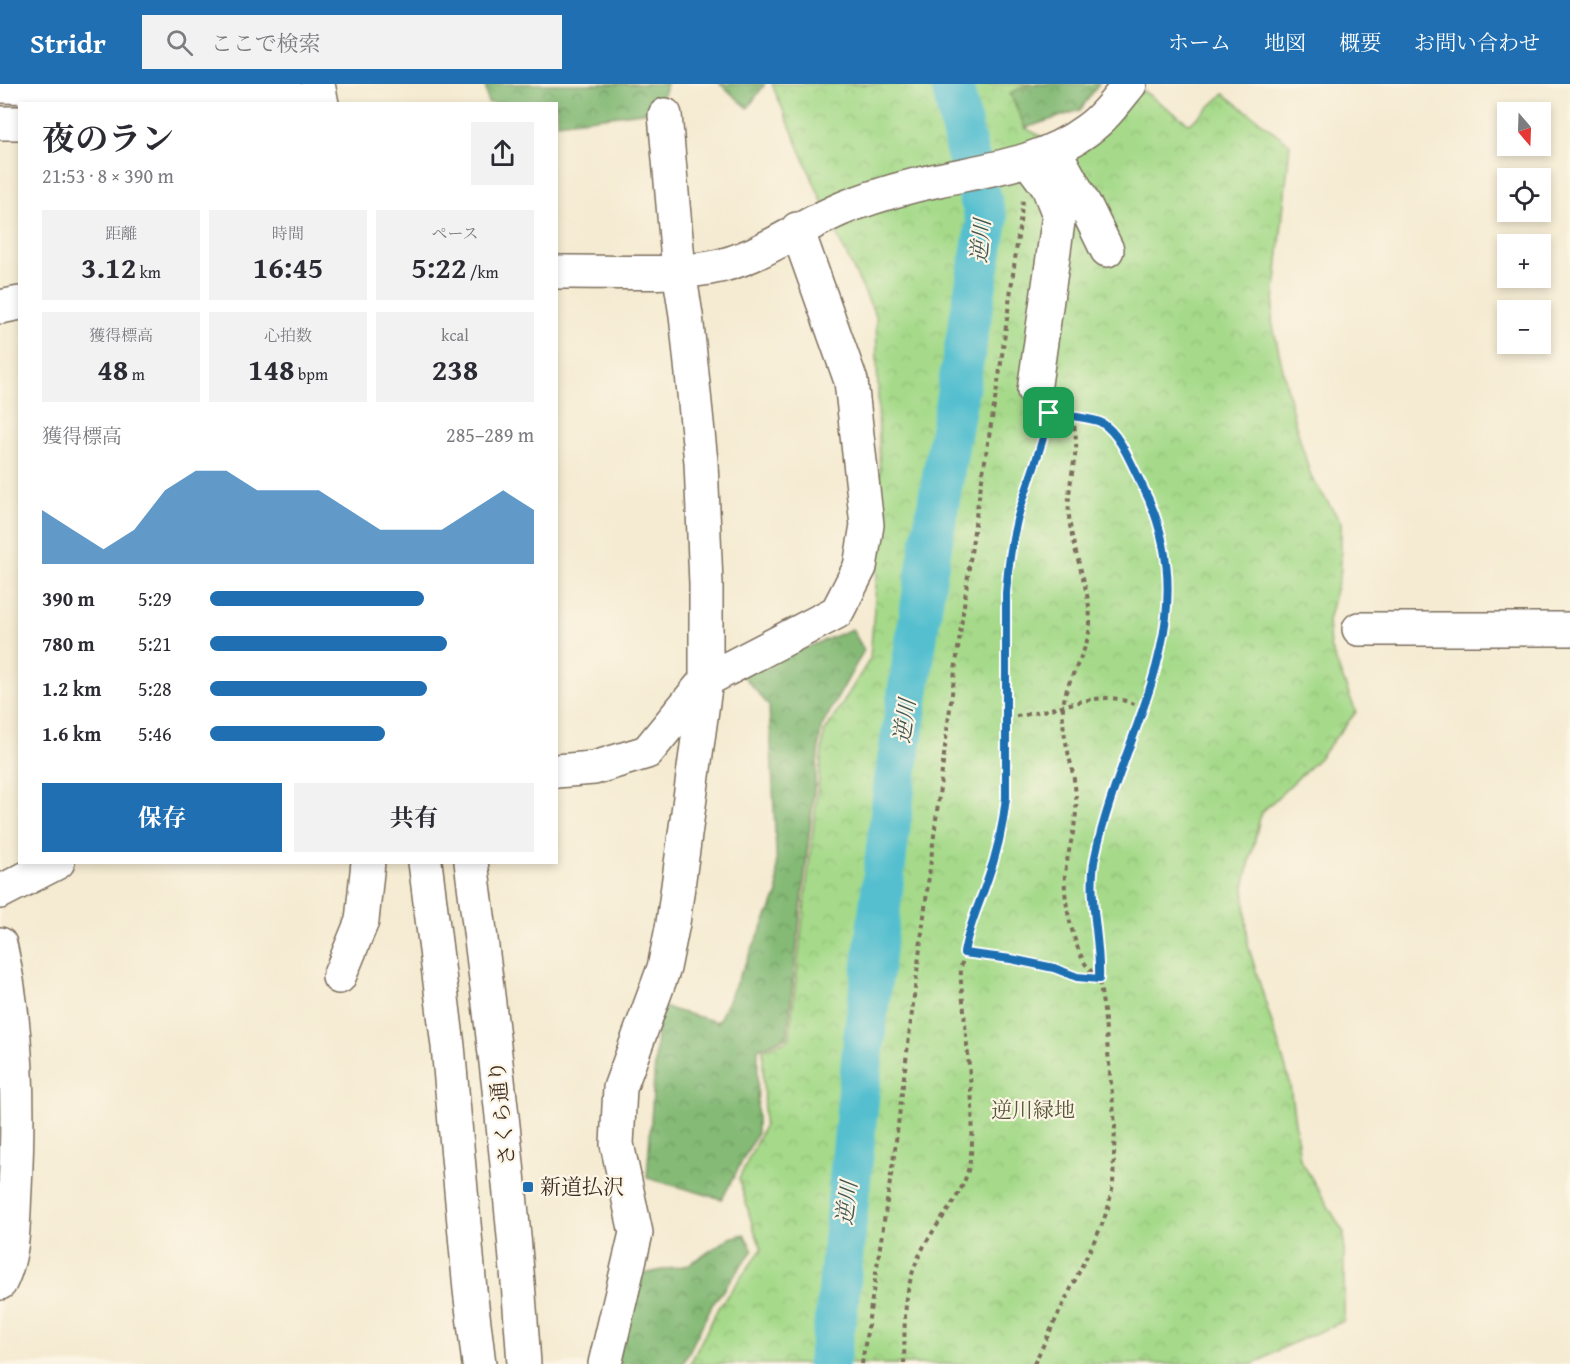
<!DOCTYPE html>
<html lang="ja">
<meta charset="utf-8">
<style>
body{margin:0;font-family:"Gentium Book Plus","Noto Serif JP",serif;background:#f2f2f3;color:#2b2b33;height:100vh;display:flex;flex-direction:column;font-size:22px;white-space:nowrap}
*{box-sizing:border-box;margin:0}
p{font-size:20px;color:#7c7c81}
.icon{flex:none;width:33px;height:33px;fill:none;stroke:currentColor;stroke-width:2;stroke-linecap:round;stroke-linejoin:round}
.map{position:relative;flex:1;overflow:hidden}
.drawer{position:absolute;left:18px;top:18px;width:540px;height:762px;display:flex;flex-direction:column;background:#fff;border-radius:0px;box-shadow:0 3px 9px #0003}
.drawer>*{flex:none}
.needle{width:39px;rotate:161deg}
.fabs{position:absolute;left:1497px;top:18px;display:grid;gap:12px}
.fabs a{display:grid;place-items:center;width:54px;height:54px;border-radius:0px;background:#fff;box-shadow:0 3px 9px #0003;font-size:30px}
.pin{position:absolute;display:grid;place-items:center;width:51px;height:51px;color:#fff;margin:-26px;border-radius:12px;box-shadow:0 3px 9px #0006}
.round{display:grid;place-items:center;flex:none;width:63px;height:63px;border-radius:0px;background:#f2f2f3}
.summary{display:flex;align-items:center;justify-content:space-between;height:102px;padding:0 24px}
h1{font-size:33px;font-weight:700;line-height:45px}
.metrics{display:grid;grid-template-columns:repeat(3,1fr);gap:9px;height:102px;padding:6px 24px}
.metrics div{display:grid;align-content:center;border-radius:0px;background:#f2f2f3;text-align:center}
.metrics b{font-size:30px;font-weight:700}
.metrics small{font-size:16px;font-weight:400}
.metrics p{font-size:16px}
.chart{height:168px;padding:12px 24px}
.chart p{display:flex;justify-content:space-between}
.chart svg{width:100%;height:108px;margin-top:6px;fill:#1f6fb2;opacity:.7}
.action{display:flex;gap:12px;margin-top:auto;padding:12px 24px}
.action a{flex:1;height:69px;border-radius:0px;background:#1f6fb2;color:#fff;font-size:24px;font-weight:700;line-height:69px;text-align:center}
.action a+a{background:#f2f2f3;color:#2b2b33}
ul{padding:0 24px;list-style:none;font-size:20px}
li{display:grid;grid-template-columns:96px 72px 1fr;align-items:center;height:45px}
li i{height:15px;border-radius:8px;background:#1f6fb2}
header{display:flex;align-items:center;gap:36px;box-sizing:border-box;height:84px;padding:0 30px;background:#1f6fb2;color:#fff}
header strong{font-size:28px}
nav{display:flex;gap:33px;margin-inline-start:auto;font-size:21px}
.search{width:420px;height:54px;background:#f2f2f3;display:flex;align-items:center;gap:15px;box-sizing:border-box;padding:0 21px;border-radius:0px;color:#7c7c81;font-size:22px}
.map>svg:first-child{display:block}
</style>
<header>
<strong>Stridr</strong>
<div class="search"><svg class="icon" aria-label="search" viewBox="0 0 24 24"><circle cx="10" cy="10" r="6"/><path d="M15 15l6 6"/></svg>ここで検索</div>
<nav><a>ホーム</a><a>地図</a><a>概要</a><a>お問い合わせ</a></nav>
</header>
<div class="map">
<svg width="1570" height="1280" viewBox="0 0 1570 1280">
<defs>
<pattern id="forest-crowns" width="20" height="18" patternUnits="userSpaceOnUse" patternTransform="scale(1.5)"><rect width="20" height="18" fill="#84ba76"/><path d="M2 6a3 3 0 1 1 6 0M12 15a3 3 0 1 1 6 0" fill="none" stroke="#6d9760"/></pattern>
<pattern id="park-crowns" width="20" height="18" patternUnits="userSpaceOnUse" patternTransform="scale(1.5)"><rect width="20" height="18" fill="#a6da8a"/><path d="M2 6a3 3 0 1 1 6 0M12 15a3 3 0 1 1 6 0" fill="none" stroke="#90bb77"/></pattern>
</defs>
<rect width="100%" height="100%" fill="#fcf5e5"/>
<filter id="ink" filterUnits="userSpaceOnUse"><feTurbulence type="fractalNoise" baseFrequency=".0167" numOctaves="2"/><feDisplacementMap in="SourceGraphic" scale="12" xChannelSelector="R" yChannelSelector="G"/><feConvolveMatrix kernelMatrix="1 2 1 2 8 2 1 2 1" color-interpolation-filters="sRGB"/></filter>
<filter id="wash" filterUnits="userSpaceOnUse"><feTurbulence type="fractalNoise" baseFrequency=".008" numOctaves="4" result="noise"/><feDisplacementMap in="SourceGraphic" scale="24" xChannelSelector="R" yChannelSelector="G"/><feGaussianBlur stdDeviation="1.35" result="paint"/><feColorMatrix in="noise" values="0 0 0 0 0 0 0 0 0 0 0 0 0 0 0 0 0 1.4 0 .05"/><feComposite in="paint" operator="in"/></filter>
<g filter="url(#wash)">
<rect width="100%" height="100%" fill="#f5ebd2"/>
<path fill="url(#forest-crowns)" stroke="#60724a" stroke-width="1.5" d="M485 0H667L658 26 557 39 556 20 488 19Z
M720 0H765L748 24Z
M1029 0H1099L1080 26 1025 44 1010 9Z
M852 545 864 566 821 644 787 953 758 965 757 1049 722 1115 647 1094 659 922 718 938 778 809 769 622 742 590Z
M744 1150 753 1166 712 1221 683 1280H604L638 1191 688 1181 730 1154Z"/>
<path fill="url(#park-crowns)" stroke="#708254" stroke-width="1.5" d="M772 0H1029L1010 9 1025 44 1057 61 1143 7 1190 40 1224 10 1290 60 1272 237 1294 335 1311 393 1341 438V486L1328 537 1330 562 1356 628 1319 674 1261 729 1244 803 1248 861 1289 995 1300 1075 1344 1149V1237L1286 1262 1254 1280H690L718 1224 762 1165 753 1143 739 1095 764 1042 763 965 789 956 824 649 870 575 881 439 876 232 832 141Z"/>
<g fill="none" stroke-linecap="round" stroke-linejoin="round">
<path stroke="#54bfcf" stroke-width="42" d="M828 1280 837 1226 864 956 895 697 926 491 987 137 966 65 952 0"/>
</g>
</g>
<g filter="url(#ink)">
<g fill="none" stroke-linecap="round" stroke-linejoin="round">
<defs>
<path id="minor" d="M318 0 322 20
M1054 66 1087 125 1107 166
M1028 76 1048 103 1059 131 1034 307
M556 188C607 187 661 192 710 184 762 175 802 139 851 121 878 111 909 102 938 96 990 85 1043 79 1087 46 1104 34 1117 16 1130 0
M0 223 20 219
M1359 545H1570
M556 687 594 684 647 668 706 596 837 528 860 483 867 441 851 297 797 145
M425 778 448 962 470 1206 479 1280
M471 778C493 945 513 1112 524 1280
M0 808 58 778
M0 860C18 940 19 1023 15 1105 13 1137 15 1169 0 1199
M339 893 362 837 368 778
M605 1280 636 1149 617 1060 620 1004 664 884 673 839 706 596V500L701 378 686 231 679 187 665 31"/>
<path id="major" d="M0 2 277 8 307 20
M0 39H20"/>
</defs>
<use href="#minor" stroke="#7c6e5d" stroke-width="36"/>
<use href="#major" stroke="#7c6e5d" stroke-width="36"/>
<path stroke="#7c6e5d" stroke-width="4" stroke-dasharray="4.5 4.5" stroke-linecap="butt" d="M1073 333C1074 343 1077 355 1076 365 1073 387 1067 409 1069 432 1072 469 1090 501 1090 539 1089 570 1065 594 1063 624 1061 655 1075 684 1076 714 1078 739 1068 764 1065 790 1063 815 1072 855 1084 878 1088 884 1094 890 1099 895
M1007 633C1042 631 1074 615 1107 614 1120 614 1131 619 1143 623
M964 869 1011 875 1054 884 1077 893 1098 895
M862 1280 895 1065 948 639 977 425 1000 286 1023 116
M904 1280C905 1238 902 1203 923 1164 938 1135 962 1115 969 1082 978 1038 967 973 964 927 963 914 960 899 961 886 964 854 979 825 988 794 997 768 1003 741 1006 714V509C1008 484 1011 460 1017 436 1026 400 1042 366 1049 329
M1034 1280 1101 1143 1108 1124 1113 1101 1115 1041 1104 927 1099 895 1100 876 1093 800 1094 775 1104 737 1158 581 1168 523V494L1165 461 1158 436 1148 412 1115 350 1101 337 1051 329"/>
<use href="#minor" stroke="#fff" stroke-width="33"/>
<use href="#major" stroke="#fff" stroke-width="33"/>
</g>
</g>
<g fill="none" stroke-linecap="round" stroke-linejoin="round" filter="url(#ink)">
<defs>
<path id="route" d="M1049 329C1060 331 1095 334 1102 339 1121 351 1131 380 1141 399 1212 534 1122 643 1095 773 1087 813 1101 855 1099 895L1077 893 1054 884 1011 875 964 869C968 844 979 821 987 797 997 770 1003 742 1006 714V509C1008 484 1011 460 1017 436 1027 399 1042 366 1049 329Z"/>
</defs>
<use href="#route" stroke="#fff" stroke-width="12"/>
<use href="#route" stroke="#1f6fb2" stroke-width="8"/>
</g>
<rect fill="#1f6fb2" stroke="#fcf5e5" stroke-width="2" x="522" y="1097" width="12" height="12" rx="3"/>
<g text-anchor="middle" stroke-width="4.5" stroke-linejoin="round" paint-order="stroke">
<g font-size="21" fill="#565639" stroke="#fcf5e5">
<text x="1033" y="1033">逆川緑地</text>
</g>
<g font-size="21" fill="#3b2a1e" stroke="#fcf5e5">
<text transform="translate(502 1029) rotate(-96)" y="7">さくら通り</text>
</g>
<g font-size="21" fill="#3b2a1e" stroke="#fcf5e5" text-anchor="start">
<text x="540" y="1110">新道払沢</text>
</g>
<g font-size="22" font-style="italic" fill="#425753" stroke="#fcf5e5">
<text transform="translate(980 157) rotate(-85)" y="8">逆川</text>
<text transform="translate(904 637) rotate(-82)" y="8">逆川</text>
<text transform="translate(846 1119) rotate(-83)" y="8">逆川</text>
</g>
</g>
</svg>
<div class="fabs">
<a><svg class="needle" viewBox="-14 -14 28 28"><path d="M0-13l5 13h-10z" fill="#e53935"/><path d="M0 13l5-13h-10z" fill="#7c7c81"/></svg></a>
<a><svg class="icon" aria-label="locate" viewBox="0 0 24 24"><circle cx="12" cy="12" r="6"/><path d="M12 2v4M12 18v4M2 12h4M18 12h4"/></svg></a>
<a>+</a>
<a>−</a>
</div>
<div class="pin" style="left:1049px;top:329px;background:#1e9e55"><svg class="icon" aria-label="arrive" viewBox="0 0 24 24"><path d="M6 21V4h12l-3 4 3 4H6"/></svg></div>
<section class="drawer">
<div class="summary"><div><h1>夜のラン</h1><p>21:53 · 8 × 390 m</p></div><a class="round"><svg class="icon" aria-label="share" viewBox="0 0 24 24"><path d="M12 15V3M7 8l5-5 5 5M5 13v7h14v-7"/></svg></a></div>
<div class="metrics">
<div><p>距離</p><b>3.12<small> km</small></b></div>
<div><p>時間</p><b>16:45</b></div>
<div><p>ペース</p><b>5:22<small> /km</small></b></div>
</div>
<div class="metrics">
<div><p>獲得標高</p><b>48<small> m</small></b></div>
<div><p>心拍数</p><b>148<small> bpm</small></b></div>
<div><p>kcal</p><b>238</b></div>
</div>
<div class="chart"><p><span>獲得標高</span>285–289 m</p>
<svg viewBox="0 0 160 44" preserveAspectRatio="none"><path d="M0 44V22L10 30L20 38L30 30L40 14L50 6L60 6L70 14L80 14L90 14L100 22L110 30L120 30L130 30L140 22L150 14L160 22V44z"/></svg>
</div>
<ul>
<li><b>390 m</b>5:29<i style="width:66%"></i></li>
<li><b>780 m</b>5:21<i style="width:73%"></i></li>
<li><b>1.2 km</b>5:28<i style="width:67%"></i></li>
<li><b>1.6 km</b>5:46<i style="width:54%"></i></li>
</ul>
<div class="action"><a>保存</a><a>共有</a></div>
</section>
</div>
